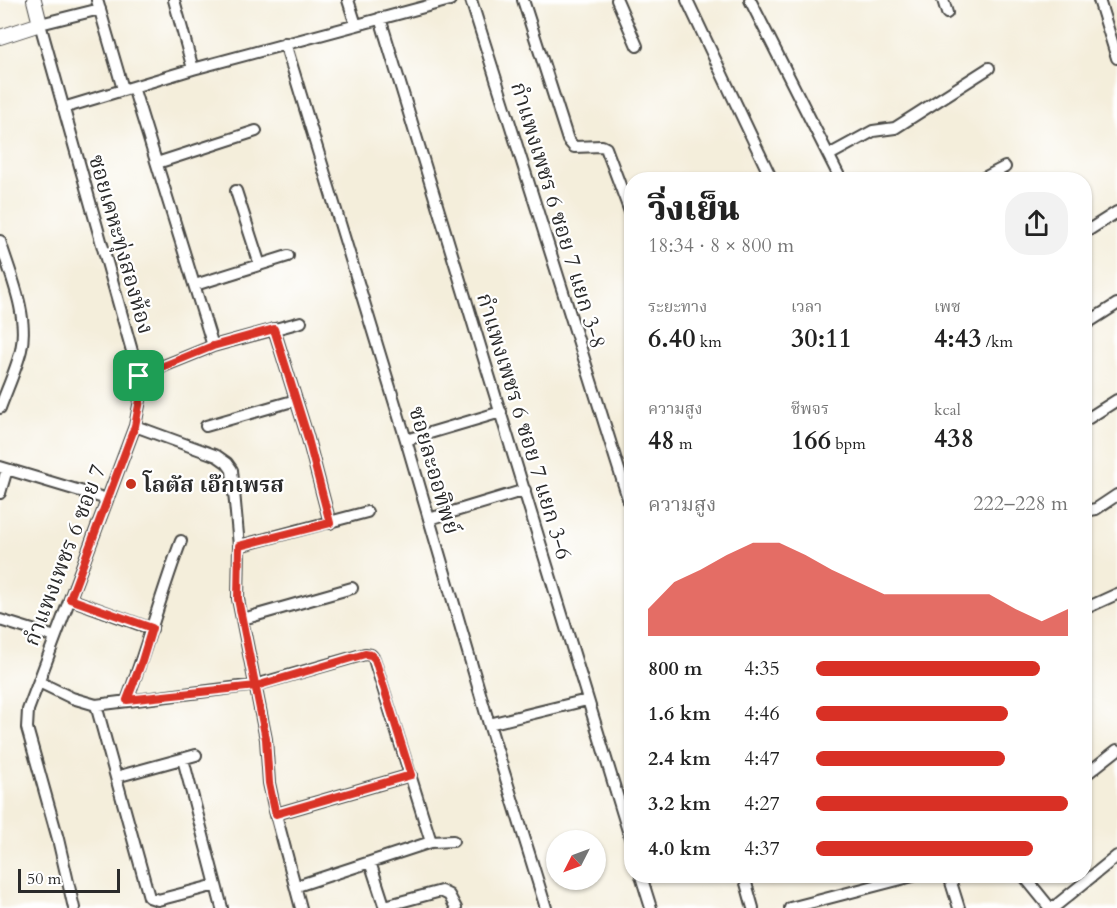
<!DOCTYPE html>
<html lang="th">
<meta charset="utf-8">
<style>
body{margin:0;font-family:Cardo,"Noto Serif Thai",serif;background:#f2f2f2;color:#222;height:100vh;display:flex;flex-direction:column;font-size:22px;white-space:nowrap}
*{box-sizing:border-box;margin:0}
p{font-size:20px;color:#767676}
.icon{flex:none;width:33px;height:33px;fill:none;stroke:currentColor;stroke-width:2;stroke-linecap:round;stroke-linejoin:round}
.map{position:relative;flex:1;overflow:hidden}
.panel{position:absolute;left:624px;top:172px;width:468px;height:711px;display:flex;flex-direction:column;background:#fff;border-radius:24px;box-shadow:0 2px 4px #0004}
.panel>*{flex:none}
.needle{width:39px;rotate:228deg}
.controls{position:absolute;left:546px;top:830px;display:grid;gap:12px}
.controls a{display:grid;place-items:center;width:60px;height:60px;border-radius:50%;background:#fff;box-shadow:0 2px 4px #0004;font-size:30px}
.scale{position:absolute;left:18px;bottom:15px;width:102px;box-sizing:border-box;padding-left:6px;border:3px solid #2b2b2b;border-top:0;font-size:16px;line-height:21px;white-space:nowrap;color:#2b2b2b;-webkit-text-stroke:4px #fff;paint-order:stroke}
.pin{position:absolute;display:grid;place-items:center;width:51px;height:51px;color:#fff;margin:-26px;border-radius:12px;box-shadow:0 3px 9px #0006}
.round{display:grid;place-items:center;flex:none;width:63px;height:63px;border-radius:24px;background:#f2f2f2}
.head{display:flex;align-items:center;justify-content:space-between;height:102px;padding:0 24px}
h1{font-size:33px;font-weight:800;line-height:45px}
.metrics{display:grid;grid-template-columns:repeat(3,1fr);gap:9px;height:102px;padding:6px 24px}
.metrics div{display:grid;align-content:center}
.metrics b{font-size:26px;font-weight:800}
.metrics small{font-size:16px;font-weight:400}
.metrics p{font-size:16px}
.chart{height:168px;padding:12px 24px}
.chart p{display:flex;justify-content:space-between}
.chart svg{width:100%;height:108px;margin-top:6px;fill:#d93025;opacity:.7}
ul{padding:0 24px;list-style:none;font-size:20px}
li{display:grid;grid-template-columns:96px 72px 1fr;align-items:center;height:45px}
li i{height:15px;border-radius:8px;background:#d93025}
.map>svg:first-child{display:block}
</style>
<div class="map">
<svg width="1117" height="908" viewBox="0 0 1117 908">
<rect width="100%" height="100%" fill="#fff"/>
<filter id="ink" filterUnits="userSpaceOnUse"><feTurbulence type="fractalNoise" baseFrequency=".0167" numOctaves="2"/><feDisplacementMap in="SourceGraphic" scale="12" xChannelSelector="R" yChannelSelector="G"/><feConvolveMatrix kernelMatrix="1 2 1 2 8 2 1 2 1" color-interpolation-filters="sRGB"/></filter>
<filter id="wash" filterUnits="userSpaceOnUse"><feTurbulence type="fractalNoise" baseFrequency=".008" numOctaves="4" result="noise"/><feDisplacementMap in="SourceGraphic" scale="24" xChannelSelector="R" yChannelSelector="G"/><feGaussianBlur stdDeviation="1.35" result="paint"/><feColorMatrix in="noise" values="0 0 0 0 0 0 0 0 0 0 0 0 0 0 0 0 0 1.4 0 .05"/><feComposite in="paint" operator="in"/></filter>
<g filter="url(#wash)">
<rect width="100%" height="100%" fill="#f4eedb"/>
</g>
<g filter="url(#ink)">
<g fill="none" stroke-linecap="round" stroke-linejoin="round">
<defs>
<path id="minor" d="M97 0 123 89
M174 0 193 69
M348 0 356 25
M471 0 632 511
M523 0 568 140 574 147 602 146 606 148 632 217
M617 0 637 46
M687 0 772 180
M750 0 841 180
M943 0 947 13
M1099 0 1117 58
M380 18 632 844
M285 43 406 440 489 724 546 908
M133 87 213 346
M63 108 193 69 450 0
M829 155 873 131 895 128 989 68
M157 163 256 131
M980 180 1005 167
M236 191 260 265
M1084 233 1117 212
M0 241C10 274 29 315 21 350 16 370 7 389 0 408
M195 285 288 256
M1084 325 1117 304
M274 329 307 435 330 523
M139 376 213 346 301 322
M1084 421 1117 400
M135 426 217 456 227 463 232 470 239 546 238 599 266 739 269 783 275 811 301 908
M206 426 296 400
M406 440 501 412
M0 467 107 499
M0 493 7 469
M1084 511 1096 509 1117 495
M429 519 525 490
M239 546 367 512
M70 599 152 629
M1084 609 1117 594
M243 619 352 588
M0 620 55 637
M39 682 72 698 96 705 256 685 365 654 371 655 374 659 431 842
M127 700C147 648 161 593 181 541
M96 705 149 897 158 900 216 885
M489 724 587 700
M183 759 222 908
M1084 776 1117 750
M116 777 196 755
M276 814 411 775
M370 862 385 908
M641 876 651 908
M744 876 753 908
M949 876 959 908
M1024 876 1050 908
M297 886 431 842 453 841
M385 906 441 891 449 895 456 908
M74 908 58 839 27 728 28 710 135 426 141 395 139 376 40 24 100 9
M790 908 913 876
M1053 908 1117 856"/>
<path id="tertiary" d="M0 37 40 24 34 0"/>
</defs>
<use href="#minor" stroke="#494845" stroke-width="14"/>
<use href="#tertiary" stroke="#494845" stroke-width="16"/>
<use href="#minor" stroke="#fff" stroke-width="10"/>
<use href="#tertiary" stroke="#fff" stroke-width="14"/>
</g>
</g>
<g fill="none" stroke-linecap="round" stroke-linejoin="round" filter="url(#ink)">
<defs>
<path id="route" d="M139 376 141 395 135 426 70 599 152 628 142 661 127 700 256 686 365 654 371 655 375 659 411 775 276 814 275 811 269 783 266 739 238 599 239 546 330 523 307 435 274 329 213 346 139 376"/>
</defs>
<use href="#route" stroke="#fff" stroke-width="12"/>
<use href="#route" stroke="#d93025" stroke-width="8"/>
</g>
<circle fill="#c8321e" stroke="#fff" stroke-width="2" cx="131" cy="484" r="6"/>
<g text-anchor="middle" stroke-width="4.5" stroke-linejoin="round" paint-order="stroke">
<g font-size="22" fill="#2b2b2b" stroke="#fff">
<text transform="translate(559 215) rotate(73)" y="8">กำแพงเพชร 6 ซอย 7 แยก 3-8</text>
<text transform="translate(122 244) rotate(74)" y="8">ซอยเคหะทุ่งสองห้อง</text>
<text transform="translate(525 426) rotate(73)" y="8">กำแพงเพชร 6 ซอย 7 แยก 3-6</text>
<text transform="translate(435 470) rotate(74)" y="8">ซอยละออทิพย์</text>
<text transform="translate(64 555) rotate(-69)" y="8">กำแพงเพชร 6 ซอย 7</text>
</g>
<g font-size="22" font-weight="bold" fill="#2b2b2b" stroke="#fff" text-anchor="start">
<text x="143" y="492">โลตัส เอ๊กเพรส</text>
</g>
</g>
</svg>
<div class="controls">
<a><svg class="needle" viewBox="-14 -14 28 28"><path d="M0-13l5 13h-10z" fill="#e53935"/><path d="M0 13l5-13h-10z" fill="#767676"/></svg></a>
</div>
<div class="scale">50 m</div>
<div class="pin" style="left:139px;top:376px;background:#1e9e55"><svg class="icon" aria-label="arrive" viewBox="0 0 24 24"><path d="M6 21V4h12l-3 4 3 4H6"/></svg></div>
<section class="panel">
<div class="head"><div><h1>วิ่งเย็น</h1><p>18:34 · 8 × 800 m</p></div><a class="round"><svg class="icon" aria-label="share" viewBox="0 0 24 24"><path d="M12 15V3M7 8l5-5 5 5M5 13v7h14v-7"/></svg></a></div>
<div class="metrics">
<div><p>ระยะทาง</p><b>6.40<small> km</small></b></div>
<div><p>เวลา</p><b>30:11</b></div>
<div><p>เพซ</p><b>4:43<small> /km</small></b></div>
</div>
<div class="metrics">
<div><p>ความสูง</p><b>48<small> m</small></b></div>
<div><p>ชีพจร</p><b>166<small> bpm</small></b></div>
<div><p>kcal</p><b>438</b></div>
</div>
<div class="chart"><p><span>ความสูง</span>222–228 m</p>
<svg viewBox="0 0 160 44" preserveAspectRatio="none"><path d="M0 44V33L10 22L20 17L30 11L40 6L50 6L60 11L70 17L80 22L90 27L100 27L110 27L120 27L130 27L140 33L150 38L160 33V44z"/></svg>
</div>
<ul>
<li><b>800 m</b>4:35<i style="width:89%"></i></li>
<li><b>1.6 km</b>4:46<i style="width:76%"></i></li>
<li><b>2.4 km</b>4:47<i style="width:75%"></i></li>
<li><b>3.2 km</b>4:27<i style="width:100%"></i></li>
<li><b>4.0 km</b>4:37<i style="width:86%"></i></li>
</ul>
</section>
</div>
